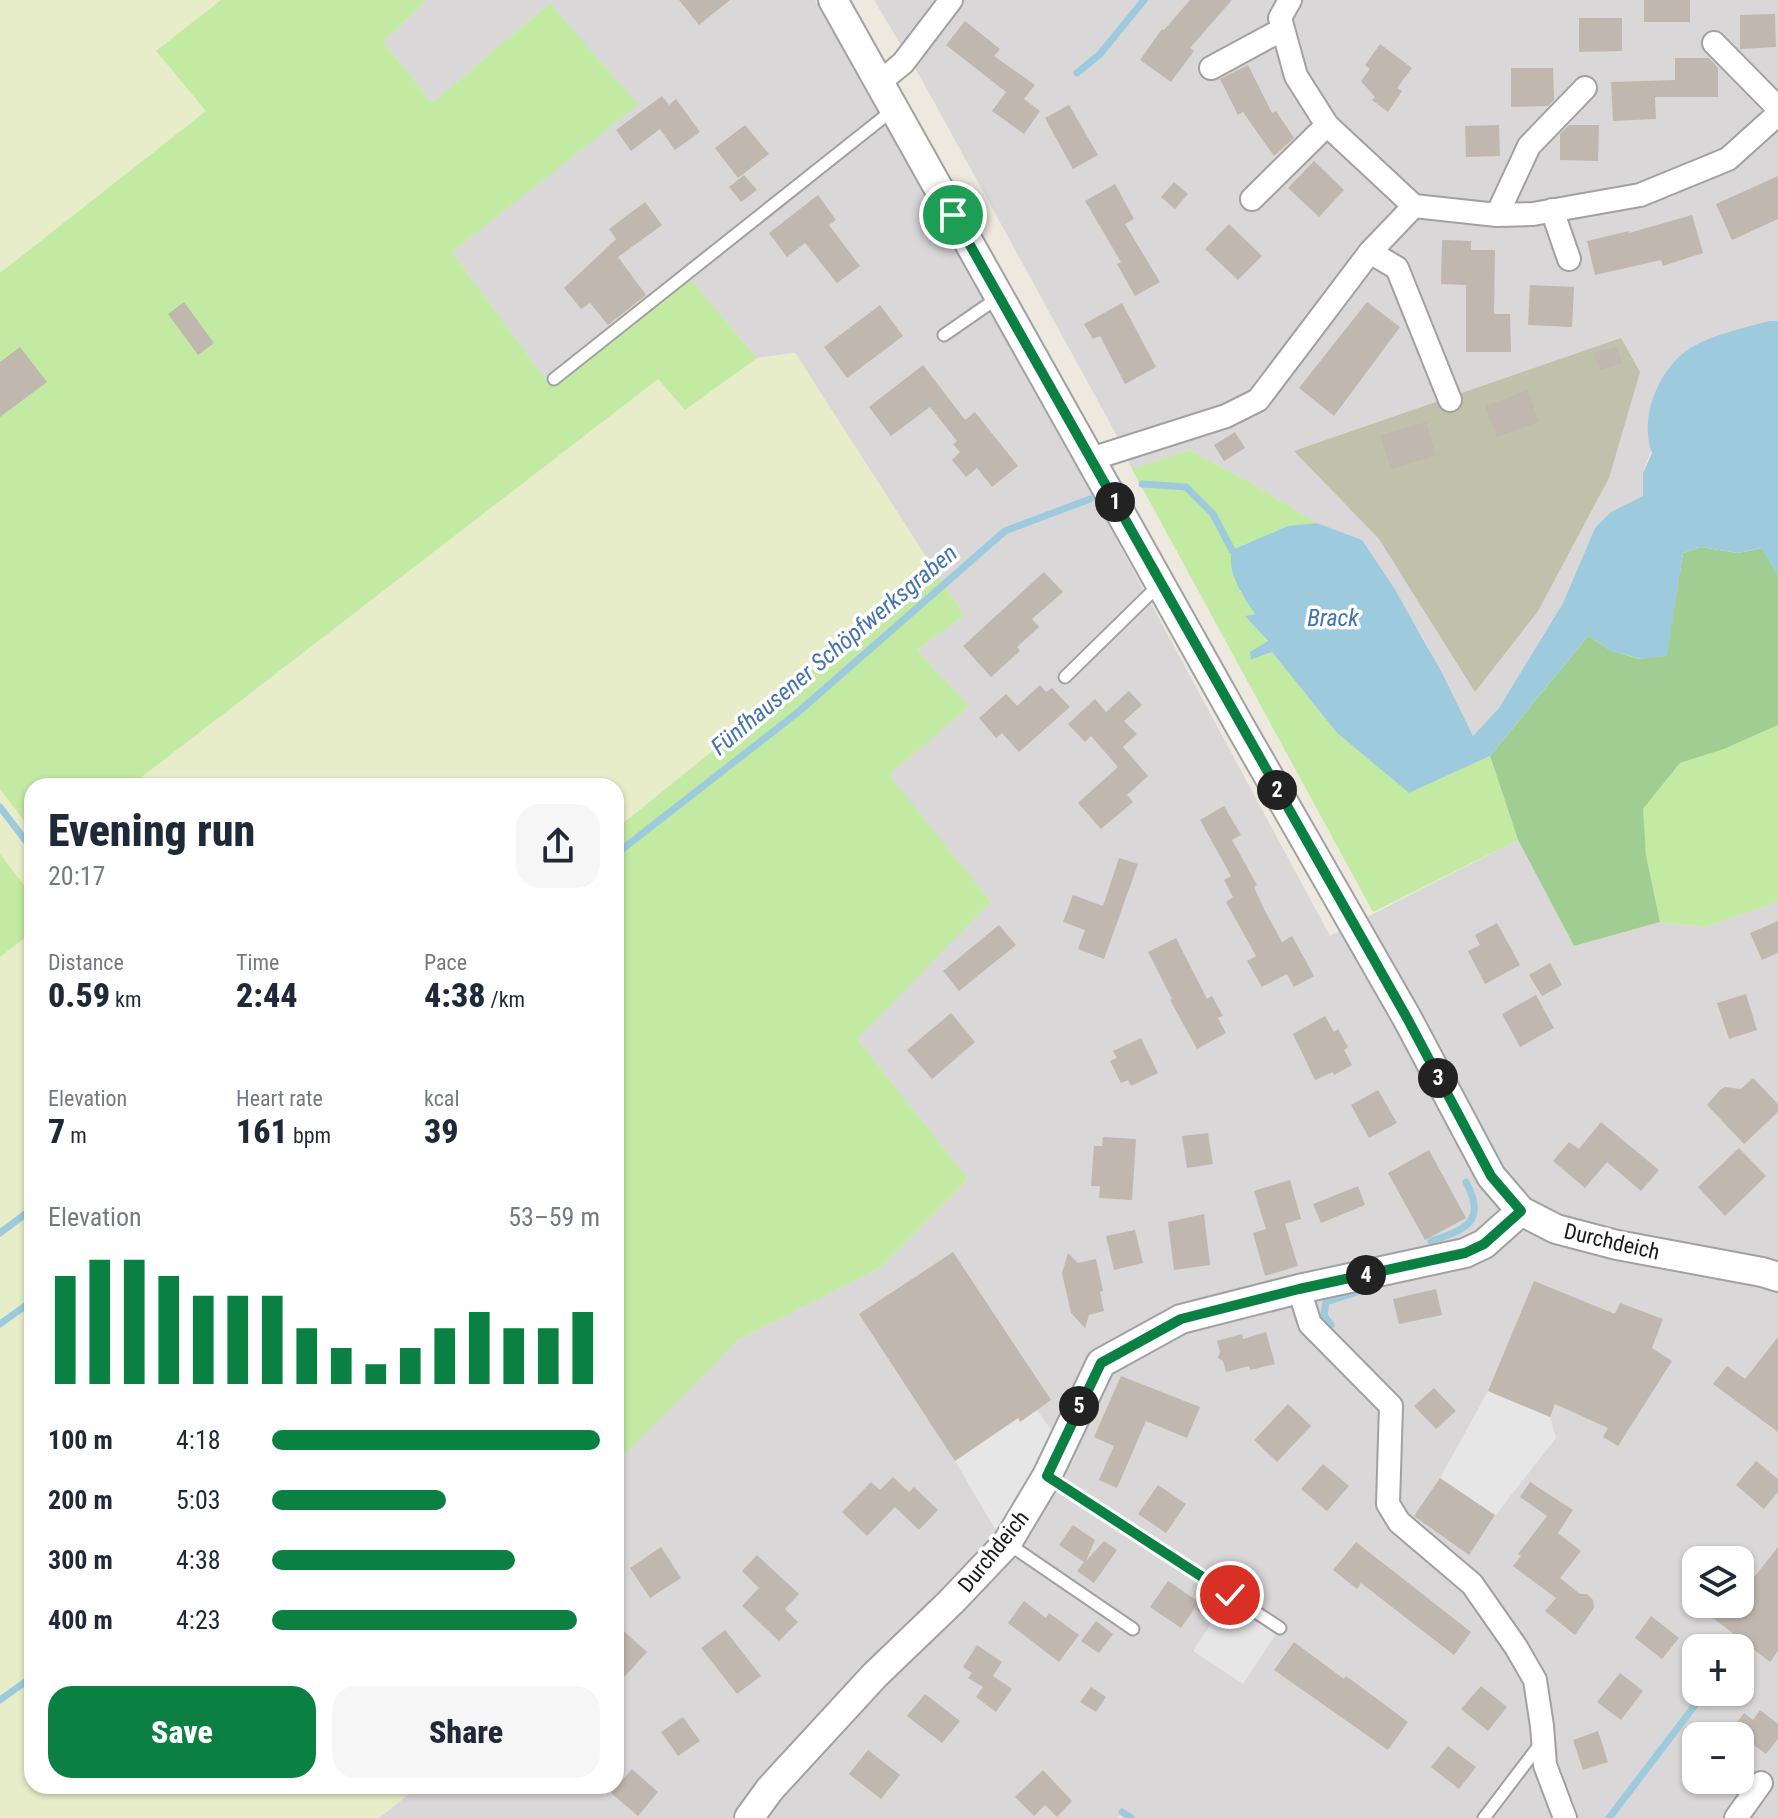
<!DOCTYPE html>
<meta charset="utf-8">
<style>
body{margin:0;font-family:"Roboto Condensed",sans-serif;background:#f6f6f7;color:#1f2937;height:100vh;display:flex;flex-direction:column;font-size:30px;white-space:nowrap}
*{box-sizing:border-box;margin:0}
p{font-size:26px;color:#747a83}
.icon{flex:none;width:44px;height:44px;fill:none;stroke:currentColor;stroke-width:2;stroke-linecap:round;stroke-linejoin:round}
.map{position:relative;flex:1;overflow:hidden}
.drawer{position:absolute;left:24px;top:778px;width:600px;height:1016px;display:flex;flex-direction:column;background:#fff;border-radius:24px;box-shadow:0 2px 6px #0004}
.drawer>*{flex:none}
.controls{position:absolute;left:1682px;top:1546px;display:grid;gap:16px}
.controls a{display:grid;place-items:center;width:72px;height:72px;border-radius:16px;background:#fff;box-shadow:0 2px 6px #0004;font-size:40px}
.pin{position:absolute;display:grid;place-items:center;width:68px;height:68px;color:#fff;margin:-34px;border:4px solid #fff;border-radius:50%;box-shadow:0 2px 8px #0007}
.km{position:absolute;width:40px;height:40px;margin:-20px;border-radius:50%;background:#222;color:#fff;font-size:22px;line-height:40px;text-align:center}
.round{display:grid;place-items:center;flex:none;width:84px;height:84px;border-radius:24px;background:#f6f6f7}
.head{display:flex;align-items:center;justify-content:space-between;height:136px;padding:0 24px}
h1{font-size:44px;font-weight:800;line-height:60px}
.figures{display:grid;grid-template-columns:repeat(3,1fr);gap:12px;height:136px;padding:8px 24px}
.figures div{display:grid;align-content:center}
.figures b{font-size:34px;font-weight:800}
.figures small{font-size:22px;font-weight:400}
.figures p{font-size:22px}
.chart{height:224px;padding:16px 24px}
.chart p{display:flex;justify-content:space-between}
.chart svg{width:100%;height:144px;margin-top:8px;stroke:#0b8043;stroke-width:6}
.button{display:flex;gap:16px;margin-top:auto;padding:16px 24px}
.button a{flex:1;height:92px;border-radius:24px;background:#0b8043;color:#fff;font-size:32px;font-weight:800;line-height:92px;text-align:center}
.button a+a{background:#f6f6f7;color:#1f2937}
ul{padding:0 24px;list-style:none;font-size:26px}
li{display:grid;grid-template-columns:128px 96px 1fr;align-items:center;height:60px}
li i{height:20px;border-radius:10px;background:#0b8043}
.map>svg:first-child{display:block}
</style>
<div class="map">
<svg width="1778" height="1818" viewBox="0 0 1778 1818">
<rect width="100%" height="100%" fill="#ede9df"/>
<path fill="#d9d7d7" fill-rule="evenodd" d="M427 0H815L1092 494 1330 936 1518 840 1574 946 1660 922 1705 927 1778 902V1818H1131L1122 1813 1117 1818H379L419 1786H616V1463L738 1340 880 1268 968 1179 857 1039 991 902 888 775 969 706 917 650 964 616 795 353 757 358 691 280 548 383 452 252 637 105 550 3 432 103 383 42ZM1696 1560H1740V1604H1696ZM1696 1648H1740V1692H1696ZM1696 1736H1740V1780H1696Z
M874 0H1778V321L1727 333 1687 351 1643 473V496L1612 512 1595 528 1563 603 1499 708 1473 736 1425 641 1362 540 1317 523 1249 482 1190 450 1132 469 1115 432 922 80Z"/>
<path fill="#c0c1ab" d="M1621 338 1640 372 1609 478 1538 611 1475 692 1379 539 1294 451Z"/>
<path fill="#e8edc9" d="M0 0H221L157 51 207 111 0 273Z
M795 353 935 571 616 829V786H130L658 378 685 409 757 358Z
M0 789 32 831V1786H419L379 1818H0Z"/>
<path fill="#c2eaa2" d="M221 0H427L383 42 432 103 550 3 638 105 452 252 548 383 691 280 757 358 685 410 658 379 130 786H32V831L0 789V273L206 111 156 51Z
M1190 450 1249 482 1317 523 1288 526 1232 550 1240 591 1255 614 1246 616 1268 642 1252 660 1272 652 1337 733 1409 793 1490 756 1518 840 1373 912 1132 469Z
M935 571 964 616 917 650 969 706 889 775 991 902 857 1039 968 1179 880 1268 738 1340 616 1463V829Z
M1778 725V902L1705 927 1660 922 1646 855 1642 810 1680 763 1724 749Z
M0 854 32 896V932L0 957Z"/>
<path fill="#a0ce92" d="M1701 547 1738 553 1762 548 1778 575V725L1724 749 1680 763 1643 809 1646 855 1660 922 1574 946 1518 840 1490 756 1588 636 1610 650 1639 659 1666 655 1683 553Z"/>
<path fill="#e6e6e6" d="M1488 1391 1550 1417 1556 1438 1494 1517 1440 1478Z
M1037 1410 1053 1432 1048 1450 998 1534 955 1461 1018 1418 1021 1421Z
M1230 1595 1280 1628 1243 1684 1193 1651Z"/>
<path fill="#9dcbdd" d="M1769 321H1778V575L1761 548 1738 553 1701 547 1683 553 1667 656 1640 659 1610 650 1588 636 1490 756 1409 793 1337 733 1272 652 1251 660 1250 652 1268 641 1245 616 1255 614C1243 596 1226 572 1232 550L1288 526 1317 523 1362 540 1394 588 1441 671 1473 736 1499 708 1563 603 1595 528 1611 512 1643 496V473L1652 453C1639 419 1657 373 1686 351 1707 336 1744 328 1769 321Z"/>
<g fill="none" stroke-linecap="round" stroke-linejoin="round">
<path stroke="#9dcbdd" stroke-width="7" d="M1077 73 1100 54 1144 0
M1142 484 1186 487 1213 514 1232 550
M0 807 32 849
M616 854 797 713 1005 531 1090 499
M0 1233 32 1209
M1431 1241C1466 1230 1487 1221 1466 1182
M0 1324 32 1301
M1331 1325 1324 1315 1326 1302 1357 1292
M0 1700 32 1677
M1122 1812 1131 1818
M1609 1818 1705 1692"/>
</g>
<path fill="#c0b8af" d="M679 0H730L699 25Z
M1190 0H1232L1190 48 1194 51 1171 82 1140 60 1162 29 1164 30Z
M1644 0H1690V22H1644Z
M1775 14 1776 47 1740 49V15Z
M1579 18H1622V51L1579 52Z
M965 21 1000 49 994 56 1035 85 1024 99 1040 111 1024 134 992 111 1006 92 946 45Z
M1380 44 1412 68 1397 88 1402 91 1388 112 1372 100 1375 97 1361 81 1370 69 1365 65Z
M1675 58H1709L1718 68V97H1655L1656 119 1613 121 1611 82 1675 80Z
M1248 65 1272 113 1276 111 1294 138 1274 156 1243 112 1238 115 1220 79Z
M1511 68H1553L1554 100 1548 106 1511 107Z
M662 96 669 105 676 99 700 132 675 150 660 129 631 151 616 130Z
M1069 105 1098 155 1073 169 1045 118Z
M745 125 769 154 738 178 715 148Z
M1499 125 1500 156 1466 157 1465 126Z
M1569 125H1599L1598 161 1560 160V134Z
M1314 161 1344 190 1319 217 1288 188Z
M744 175 757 190 741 202 729 187Z
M1778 176V219L1732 240 1716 204Z
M1174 182 1188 194 1175 209 1161 197Z
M1115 184 1134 219 1125 224 1160 282 1135 296 1117 264 1121 262 1085 201Z
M818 195 836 220 829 225 860 266 837 283 805 243 787 257 769 233Z
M645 202 662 225 618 257 646 295 608 325 590 303 581 309 564 288 616 239 609 229Z
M1692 215 1703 253 1663 266 1661 260 1595 275 1587 241 1629 231V233Z
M1229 224 1262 256 1238 280 1205 249Z
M1442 240 1471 241V250H1495L1494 314H1510L1511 352H1466V285L1441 284Z
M1530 285 1574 287 1572 327 1528 325Z
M184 302 214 343 198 355 168 314Z
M1367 302 1400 327 1334 416 1299 388Z
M1122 303 1156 367 1125 384 1100 336 1093 339 1084 324Z
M880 305 903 336 847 378 824 347Z
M1617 346 1622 363 1600 370 1594 353Z
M20 347 47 382 0 417V362Z
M923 365 965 420 975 412 1018 466 992 487 977 468 966 477 952 460 960 452 953 444 957 441 930 407 891 436 869 407Z
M1528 390 1539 422 1497 437 1485 406Z
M1426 422 1436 456 1391 469 1380 435Z
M1235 432 1245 448 1224 461 1214 445Z
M1044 572 1063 592 1032 619 1039 627 1017 647 1020 651 991 677 963 646Z
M1040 685 1046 692 1052 688 1070 707 1019 752 1002 733 996 738 979 718 1006 694 1017 706Z
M1129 691 1142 705 1124 721 1137 734 1123 747 1148 776 1127 795 1133 802 1101 829 1078 803 1118 767 1091 736 1085 742 1068 724 1095 699 1106 712Z
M1224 806 1241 835 1232 840 1257 885 1254 887 1264 909 1282 942 1292 936 1314 976 1294 987 1287 974 1262 987 1247 961 1256 956 1226 902 1233 897 1224 880 1231 876 1200 820Z
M1119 858 1138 864 1104 959 1078 949 1085 930 1063 922 1073 895 1103 906Z
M1778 921V953L1762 960 1750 933Z
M1497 923 1520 965 1485 984 1468 951 1480 945 1475 935Z
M999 925 1016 945 959 991 943 971Z
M1176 938 1207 999 1212 996 1223 1016 1218 1018 1226 1033 1197 1049 1170 1000 1172 999 1148 952Z
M1550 963 1562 985 1542 996 1529 975Z
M1746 994 1757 1030 1729 1039 1717 1003Z
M1536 995 1554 1028 1520 1047 1502 1014Z
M951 1013 975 1042 932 1079 907 1050Z
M1325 1016 1334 1032 1338 1029 1348 1047 1344 1050 1352 1065 1334 1075 1333 1072 1315 1080 1293 1034Z
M1141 1038 1158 1073 1131 1086 1128 1080 1121 1083 1110 1061 1117 1058 1113 1051Z
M1753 1078 1778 1104V1112L1744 1144 1707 1105 1720 1090 1725 1087 1741 1089Z
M1378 1090 1397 1123 1369 1138 1351 1105Z
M1601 1122 1659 1170 1641 1191 1607 1162 1585 1188 1553 1161 1569 1142 1579 1149Z
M1208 1133 1213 1164 1187 1168 1182 1136Z
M1103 1137 1136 1139 1132 1200 1099 1198 1100 1186H1091L1094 1146H1102Z
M1739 1148 1766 1176 1725 1216 1698 1187Z
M1429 1150 1466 1218 1425 1240 1388 1173Z
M1290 1180 1301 1219 1285 1224 1298 1266 1265 1276 1253 1233 1266 1229 1254 1191Z
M1358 1186 1365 1205 1321 1223 1313 1204Z
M1204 1214 1210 1265 1174 1270 1168 1222Z
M1135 1230 1143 1263 1114 1270 1106 1236Z
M953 1252 1051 1400 1020 1422 1018 1418 955 1461 859 1314Z
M1068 1253 1078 1263 1096 1259 1103 1291 1100 1292 1104 1311 1089 1315 1085 1328 1071 1313 1062 1273Z
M1534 1281 1615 1314 1620 1303 1663 1319 1652 1348 1672 1361 1618 1446 1603 1437 1608 1428 1555 1404 1550 1417 1488 1391Z
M1436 1289 1442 1315 1399 1324 1393 1299Z
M1266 1332 1275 1364 1250 1370 1249 1366 1226 1372 1223 1361 1218 1358 1220 1352 1217 1341 1242 1334 1243 1339Z
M1778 1337V1432L1713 1384 1727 1366 1745 1379Z
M1121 1376 1200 1407 1187 1438 1146 1421 1117 1488 1099 1480 1114 1446 1094 1437Z
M1434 1388 1456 1411 1436 1429 1414 1406Z
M1288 1404 1311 1426 1277 1462 1254 1440Z
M1756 1461 1778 1479V1492L1764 1509 1736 1485Z
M1323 1464 1349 1486 1327 1511 1301 1489Z
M893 1477 909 1492 914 1487 938 1510 919 1530 895 1507 867 1536 842 1512 871 1482 880 1490Z
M1440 1478 1495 1515 1469 1555 1414 1516Z
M1530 1482 1573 1510 1558 1533 1581 1551 1560 1578 1580 1594H1587L1593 1600 1594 1608 1575 1635 1545 1611 1556 1598 1513 1566 1521 1556 1518 1554 1547 1516 1520 1497Z
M1158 1485 1186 1504 1166 1533 1138 1514Z
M1073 1525 1095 1540 1086 1561 1104 1541 1117 1550 1094 1583 1077 1571 1084 1562 1059 1545Z
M1356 1542 1471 1632 1454 1655 1361 1583 1357 1589 1333 1570Z
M661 1547 681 1578 650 1598 630 1568Z
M1778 1547V1651L1770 1662 1695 1604H1740V1572L1751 1581Z
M757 1555 799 1594 785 1609 798 1622 779 1641 742 1606 759 1588 742 1571Z
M1168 1581 1199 1602 1181 1628 1150 1607Z
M1206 1593 1221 1603 1210 1620 1195 1609Z
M1024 1601 1046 1618 1049 1613 1079 1635 1059 1662 1008 1623Z
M1651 1616 1679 1638 1662 1659 1635 1638Z
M1096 1621 1113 1634 1099 1653 1081 1641Z
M616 1624 647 1652 616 1686Z
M725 1630 761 1676 737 1694 701 1648Z
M1294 1642 1344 1679 1346 1676 1408 1722 1388 1750 1274 1670Z
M977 1645 1002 1662 993 1676 1012 1689 996 1712 976 1697 983 1687 968 1678 972 1673 963 1667Z
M1620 1673 1643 1691 1621 1720 1597 1702Z
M1481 1686 1507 1707 1488 1731 1461 1709Z
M1091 1687 1106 1697 1096 1712 1080 1702Z
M925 1694 960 1721 942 1743 907 1716Z
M1760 1710 1778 1724V1739L1766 1754 1732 1729 1744 1713 1753 1720Z
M683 1717 700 1741 678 1756 661 1732Z
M1598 1731 1608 1762 1583 1770 1573 1740Z
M1448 1746 1476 1767 1459 1789 1431 1767Z
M868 1750 900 1775 881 1799 849 1774Z
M632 1769 658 1792 638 1816 611 1793Z
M1043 1770 1072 1801 1057 1817 1045 1805 1034 1816 1015 1797Z"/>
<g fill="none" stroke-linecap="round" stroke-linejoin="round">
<defs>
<path id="service" d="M944 335 999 297
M554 379 894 109
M1065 677 1160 584
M1048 1476 1280 1628
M1007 1543 1133 1629
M1484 1818 1541 1743"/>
<path id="minor" d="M1290 0 1280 18 1296 76 1327 125 1414 206 1497 215 1533 214 1640 195 1728 159 1778 114
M1714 43 1778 108
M1211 68 1283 29
M880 82 903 63 951 0
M1252 199 1327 125
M1552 210 1569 259
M1497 215 1529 146 1585 88
M1370 252 1397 268 1450 400
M1091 459 1226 416 1258 400 1370 252 1414 206
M1299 1289 1310 1324 1391 1406 1388 1504 1399 1522 1472 1584 1516 1647 1535 1680 1542 1726 1545 1765 1565 1818
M1736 1818 1761 1783"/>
<path id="tertiary" d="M833 0 1237 721 1407 1018 1491 1176 1521 1211 1556 1229 1617 1245 1762 1272 1778 1277
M749 1818 770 1789 875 1675 951 1602 1007 1543 1047 1476 1101 1363 1181 1319 1299 1289 1465 1253 1484 1244 1521 1211"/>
</defs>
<use href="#service" stroke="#a1a1a1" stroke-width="15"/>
<use href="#minor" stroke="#a1a1a1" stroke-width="26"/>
<use href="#tertiary" stroke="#a1a1a1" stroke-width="32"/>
<use href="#service" stroke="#fff" stroke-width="11"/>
<use href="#minor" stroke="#fff" stroke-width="22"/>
<use href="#tertiary" stroke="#fff" stroke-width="28"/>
</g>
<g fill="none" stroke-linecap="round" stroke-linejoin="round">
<defs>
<path id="route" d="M953 215 1407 1018 1491 1176 1521 1211 1484 1244 1465 1253 1299 1289 1181 1319 1101 1363 1047 1476 1230 1595"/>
</defs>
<use href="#route" stroke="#fff" stroke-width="16"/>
<use href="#route" stroke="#0b8043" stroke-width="10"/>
</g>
<g text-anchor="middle" stroke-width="7" stroke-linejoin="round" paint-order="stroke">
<g font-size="22" fill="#1a1a1a" stroke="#fff">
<text transform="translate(1612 1241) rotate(13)" y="8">Durchdeich</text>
<text transform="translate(993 1551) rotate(-51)" y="8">Durchdeich</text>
</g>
<g font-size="24" font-style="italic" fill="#4573ac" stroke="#fff">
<text x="1333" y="626">Brack</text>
<text transform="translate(834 650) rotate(-40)" y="8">Fünfhausener Schöpfwerksgraben</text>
</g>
</g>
</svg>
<div class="controls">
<a><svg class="icon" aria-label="layers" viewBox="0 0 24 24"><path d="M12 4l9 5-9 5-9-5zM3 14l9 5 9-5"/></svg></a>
<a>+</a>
<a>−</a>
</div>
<div class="pin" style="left:953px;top:215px;background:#1e9e55"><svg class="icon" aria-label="arrive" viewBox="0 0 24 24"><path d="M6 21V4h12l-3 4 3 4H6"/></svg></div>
<div class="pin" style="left:1230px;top:1595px;background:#d93025"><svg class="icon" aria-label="check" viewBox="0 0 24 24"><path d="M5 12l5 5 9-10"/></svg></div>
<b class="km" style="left:1115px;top:502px">1</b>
<b class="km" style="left:1277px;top:790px">2</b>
<b class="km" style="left:1438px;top:1078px">3</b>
<b class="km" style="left:1366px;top:1275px">4</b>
<b class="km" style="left:1079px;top:1406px">5</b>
<section class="drawer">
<div class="head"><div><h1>Evening run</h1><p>20:17</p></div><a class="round"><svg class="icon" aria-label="share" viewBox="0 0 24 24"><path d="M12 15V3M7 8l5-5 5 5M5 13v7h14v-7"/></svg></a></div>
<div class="figures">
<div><p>Distance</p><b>0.59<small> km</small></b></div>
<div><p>Time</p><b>2:44</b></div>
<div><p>Pace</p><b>4:38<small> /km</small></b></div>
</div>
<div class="figures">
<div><p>Elevation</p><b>7<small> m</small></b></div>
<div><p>Heart rate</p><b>161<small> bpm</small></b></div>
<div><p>kcal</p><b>39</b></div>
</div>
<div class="chart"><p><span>Elevation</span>53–59 m</p>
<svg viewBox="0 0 160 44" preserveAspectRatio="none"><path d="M5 44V11M15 44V6M25 44V6M35 44V11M45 44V17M55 44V17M65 44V17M75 44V27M85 44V33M95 44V38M105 44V33M115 44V27M125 44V22M135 44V27M145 44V27M155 44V22"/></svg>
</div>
<ul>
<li><b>100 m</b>4:18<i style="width:100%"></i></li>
<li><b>200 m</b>5:03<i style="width:53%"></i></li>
<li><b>300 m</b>4:38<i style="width:74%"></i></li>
<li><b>400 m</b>4:23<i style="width:93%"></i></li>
</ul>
<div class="button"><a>Save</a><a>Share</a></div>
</section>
</div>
